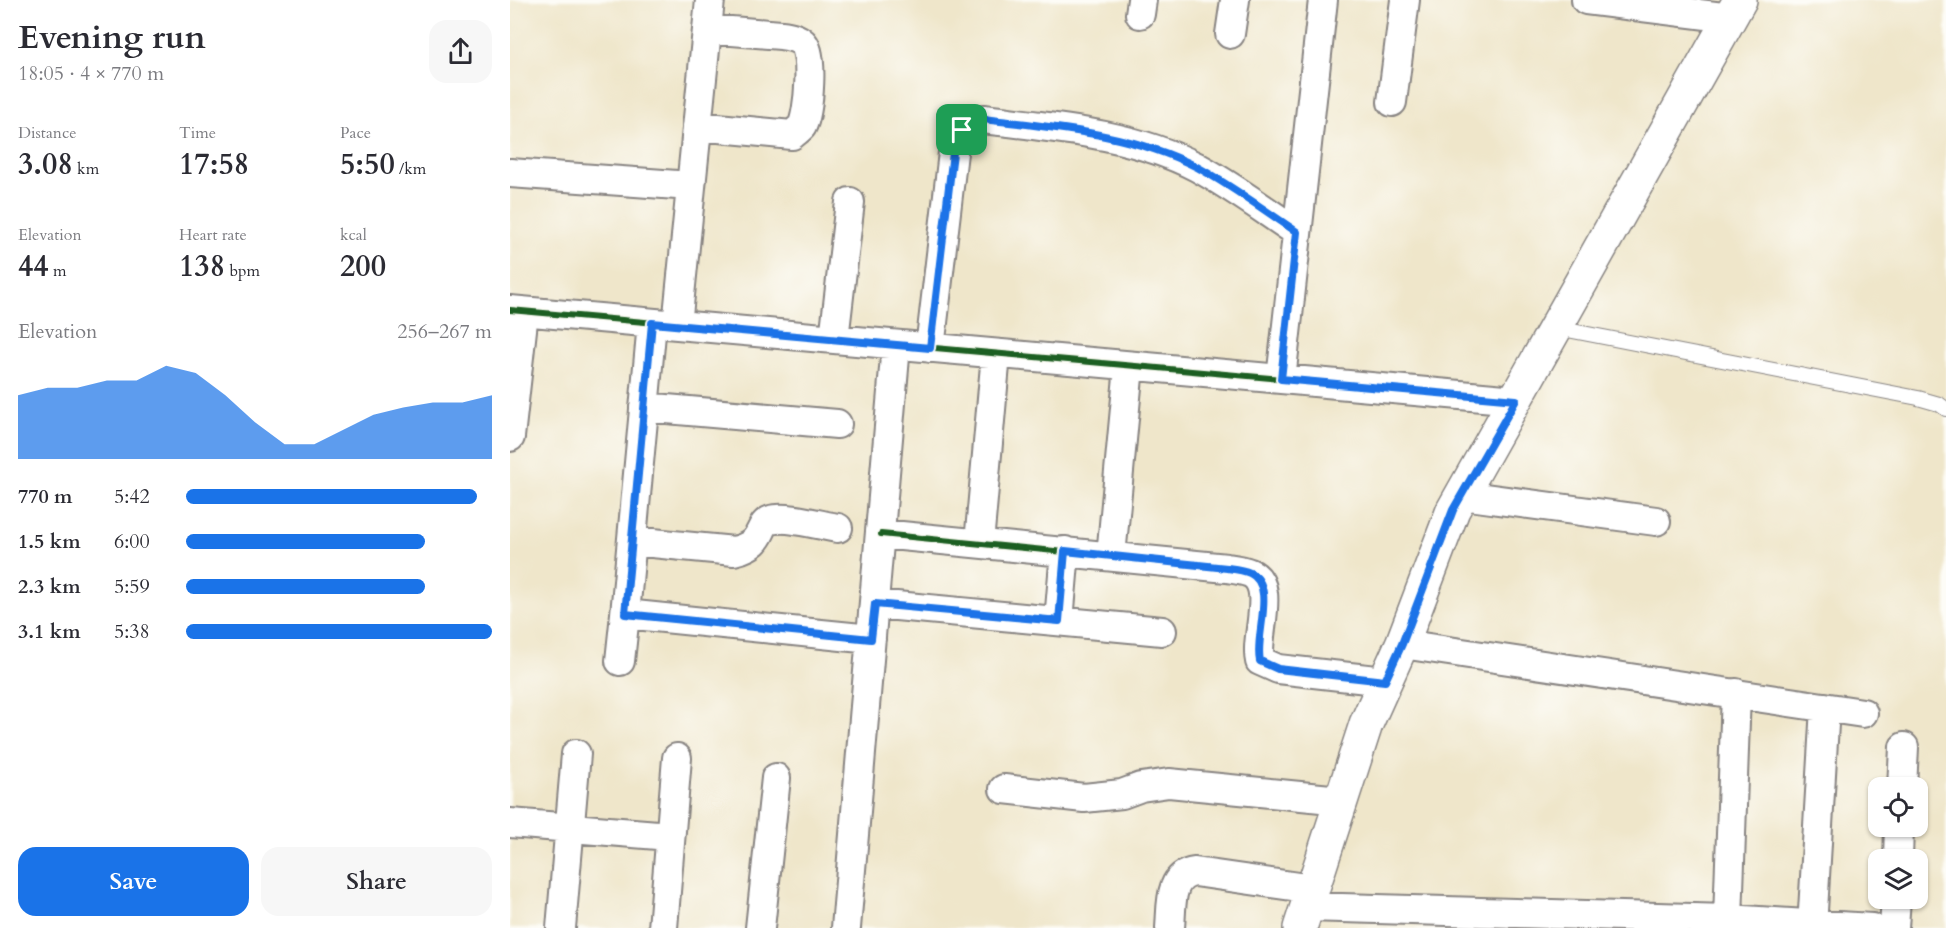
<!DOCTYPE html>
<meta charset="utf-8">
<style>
body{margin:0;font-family:Cardo,serif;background:#f7f7f7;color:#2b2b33;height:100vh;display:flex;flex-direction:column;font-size:22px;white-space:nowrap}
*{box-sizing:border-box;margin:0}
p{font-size:20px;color:#7c7c81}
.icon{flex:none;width:33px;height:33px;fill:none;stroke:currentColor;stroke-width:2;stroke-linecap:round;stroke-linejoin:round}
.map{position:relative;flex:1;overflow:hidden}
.drawer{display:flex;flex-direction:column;background:#fff;width:510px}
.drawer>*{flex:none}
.controls{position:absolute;left:1358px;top:777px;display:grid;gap:12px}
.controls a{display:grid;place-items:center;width:60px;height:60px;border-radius:12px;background:#fff;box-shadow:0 2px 4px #0004;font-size:30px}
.pin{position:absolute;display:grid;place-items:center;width:51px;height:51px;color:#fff;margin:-26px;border-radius:12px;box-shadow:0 3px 9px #0006}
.round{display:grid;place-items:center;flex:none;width:63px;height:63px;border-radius:18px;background:#f7f7f7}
.overview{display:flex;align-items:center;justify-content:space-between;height:102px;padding:0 18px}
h1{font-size:33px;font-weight:800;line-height:45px}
.stats{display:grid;grid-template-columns:repeat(3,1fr);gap:9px;height:102px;padding:6px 18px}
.stats div{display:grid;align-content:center}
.stats b{font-size:30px;font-weight:800}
.stats small{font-size:16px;font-weight:400}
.stats p{font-size:16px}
.chart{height:168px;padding:12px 18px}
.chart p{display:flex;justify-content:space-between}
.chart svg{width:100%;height:108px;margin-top:6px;fill:#1a73e8;opacity:.7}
.button{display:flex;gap:12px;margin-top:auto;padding:12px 18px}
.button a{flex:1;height:69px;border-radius:18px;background:#1a73e8;color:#fff;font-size:24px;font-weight:800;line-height:69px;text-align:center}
.button a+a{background:#f7f7f7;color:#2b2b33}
ul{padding:0 18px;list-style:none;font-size:20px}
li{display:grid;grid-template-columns:96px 72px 1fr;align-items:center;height:45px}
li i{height:15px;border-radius:8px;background:#1a73e8}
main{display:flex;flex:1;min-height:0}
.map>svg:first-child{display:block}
</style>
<main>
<section class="drawer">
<div class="overview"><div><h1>Evening run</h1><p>18:05 · 4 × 770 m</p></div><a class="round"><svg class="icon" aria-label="share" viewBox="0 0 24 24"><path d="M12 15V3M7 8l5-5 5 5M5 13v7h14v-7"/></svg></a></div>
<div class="stats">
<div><p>Distance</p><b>3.08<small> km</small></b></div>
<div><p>Time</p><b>17:58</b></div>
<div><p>Pace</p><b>5:50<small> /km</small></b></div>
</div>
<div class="stats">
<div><p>Elevation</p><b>44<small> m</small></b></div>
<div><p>Heart rate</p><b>138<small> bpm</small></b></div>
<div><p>kcal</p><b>200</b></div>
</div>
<div class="chart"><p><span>Elevation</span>256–267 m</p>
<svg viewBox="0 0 160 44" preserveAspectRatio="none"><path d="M0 44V18L10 15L20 15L30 12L40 12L50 6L60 9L70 18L80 29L90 38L100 38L110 32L120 26L130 23L140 21L150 21L160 18V44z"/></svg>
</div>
<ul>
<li><b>770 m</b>5:42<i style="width:95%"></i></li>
<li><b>1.5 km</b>6:00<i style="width:78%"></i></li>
<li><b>2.3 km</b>5:59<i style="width:78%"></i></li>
<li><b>3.1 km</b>5:38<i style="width:100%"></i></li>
</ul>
<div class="button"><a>Save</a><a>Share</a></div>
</section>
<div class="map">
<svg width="1436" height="928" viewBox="0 0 1436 928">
<rect width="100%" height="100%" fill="#fdfcf7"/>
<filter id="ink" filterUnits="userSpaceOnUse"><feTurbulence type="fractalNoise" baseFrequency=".0167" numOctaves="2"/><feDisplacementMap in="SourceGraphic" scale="12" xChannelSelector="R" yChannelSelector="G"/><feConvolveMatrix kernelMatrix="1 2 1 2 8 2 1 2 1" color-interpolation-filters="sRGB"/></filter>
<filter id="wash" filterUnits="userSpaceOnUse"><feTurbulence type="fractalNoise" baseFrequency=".008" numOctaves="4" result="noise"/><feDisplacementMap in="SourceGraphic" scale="24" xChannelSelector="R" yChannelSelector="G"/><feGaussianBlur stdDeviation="1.35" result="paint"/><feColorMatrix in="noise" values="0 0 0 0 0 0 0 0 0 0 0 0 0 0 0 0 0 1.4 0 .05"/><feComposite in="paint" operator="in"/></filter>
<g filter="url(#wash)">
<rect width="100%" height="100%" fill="#efe6ca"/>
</g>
<g filter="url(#ink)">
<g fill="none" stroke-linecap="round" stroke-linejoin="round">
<defs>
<path id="service" d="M1047 328 1408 398 1429 404 1436 409"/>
<path id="minor" d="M1076 0 1221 18
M630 14 632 0
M720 34 725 0
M882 102 895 0
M187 126 282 135C285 132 290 129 292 126 299 113 304 52 293 43 287 37 279 36 271 35L197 29
M0 173 181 186
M0 310 1006 400
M142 323 115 614 361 639
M167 325 200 0
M324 339 340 202
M420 348 444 144C452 129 457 122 474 119 546 128 621 133 687 167 722 186 754 210 787 232
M771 379 813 0
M134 407 327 424
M0 437 14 312
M952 495 1146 521
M371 534 717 568C724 569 733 570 740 573 767 585 744 637 750 661L768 669 875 681
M122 541 224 551C257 543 246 525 261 520 275 515 313 526 328 528
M469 543 486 354
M601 556 619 366
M365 604 652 631
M549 621 555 551
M892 644 1353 713
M110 661 115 614
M1226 693 1218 919 1362 928
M1392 788 1394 747
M494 789 574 798 612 794 631 787 659 783 831 800
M0 823 160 836
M1388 860 1389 826
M797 907 1218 919 1217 928
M51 928 66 754
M153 928 167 758
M250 928 266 778
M336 928 386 345
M660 928C662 906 658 875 685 872L803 889
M1302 928 1315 707
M1384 928 1386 898"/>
<path id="primary" d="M790 928 856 724 892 644 943 510 1230 0"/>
</defs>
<use href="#service" stroke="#888482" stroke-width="16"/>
<use href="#minor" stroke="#888482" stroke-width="32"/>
<use href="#primary" stroke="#888482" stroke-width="36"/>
<use href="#service" stroke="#fff" stroke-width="14"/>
<use href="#minor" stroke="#fff" stroke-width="28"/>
<use href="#primary" stroke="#fff" stroke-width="33"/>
<defs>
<path id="cycleway" d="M0 310 1006 400
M420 348 444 144C452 129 457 122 474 119 546 128 621 133 687 167 722 186 754 210 787 232
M371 534 717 568C724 569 733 570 740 573 767 585 744 637 750 661L768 669 875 681"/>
</defs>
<use href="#cycleway" stroke="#fdfcf7" stroke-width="10"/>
<use href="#cycleway" stroke="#1b5e20" stroke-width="6"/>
</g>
</g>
<g fill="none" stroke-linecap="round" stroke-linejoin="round" filter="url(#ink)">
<defs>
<path id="route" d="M474 119C546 128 621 133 687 167 722 186 754 210 787 232L771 379 1006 400 943 510 892 644 875 681 768 669 750 661C744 637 767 585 740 573 733 570 724 569 717 568L555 551 549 621 365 604 361 639 115 614 142 323 420 348 444 144C452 129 457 122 474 119Z"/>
</defs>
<use href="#route" stroke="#fff" stroke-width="12"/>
<use href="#route" stroke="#1a73e8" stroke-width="8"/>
</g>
</svg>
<div class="controls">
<a><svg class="icon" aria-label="locate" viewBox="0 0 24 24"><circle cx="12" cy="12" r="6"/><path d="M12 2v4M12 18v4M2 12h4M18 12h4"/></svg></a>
<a><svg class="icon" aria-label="layers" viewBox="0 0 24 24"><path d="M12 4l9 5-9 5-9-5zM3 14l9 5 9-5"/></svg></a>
</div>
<div class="pin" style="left:452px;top:130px;background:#1e9e55"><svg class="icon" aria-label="arrive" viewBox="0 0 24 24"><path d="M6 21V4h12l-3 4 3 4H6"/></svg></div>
</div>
</main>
